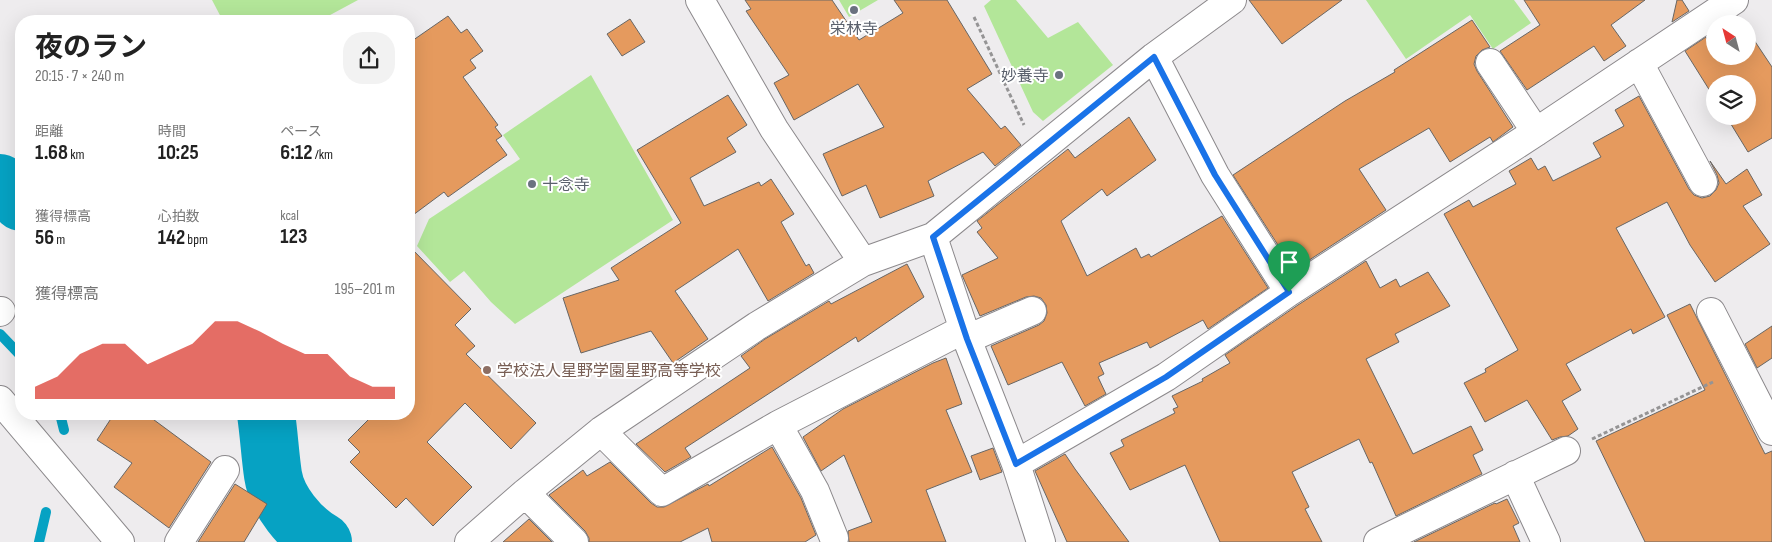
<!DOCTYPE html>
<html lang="ja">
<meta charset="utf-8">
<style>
body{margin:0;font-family:"Sofia Sans Condensed","Noto Sans JP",sans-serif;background:#f2f2f2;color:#222;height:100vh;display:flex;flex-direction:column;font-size:19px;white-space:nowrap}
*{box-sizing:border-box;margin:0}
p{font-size:16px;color:#767676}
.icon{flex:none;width:28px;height:28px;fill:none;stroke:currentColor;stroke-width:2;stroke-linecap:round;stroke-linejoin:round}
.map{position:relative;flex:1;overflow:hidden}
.side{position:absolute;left:15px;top:15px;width:400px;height:405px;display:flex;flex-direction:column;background:#fff;border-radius:20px;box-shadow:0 5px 20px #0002}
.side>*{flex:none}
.needle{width:32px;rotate:324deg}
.buttons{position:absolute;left:1706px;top:15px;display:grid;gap:10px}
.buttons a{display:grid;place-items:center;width:50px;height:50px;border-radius:50%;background:#fff;box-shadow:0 5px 20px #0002;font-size:25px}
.pin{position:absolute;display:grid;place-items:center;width:42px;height:42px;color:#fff;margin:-51px -21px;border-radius:50% 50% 50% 0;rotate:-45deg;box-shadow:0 0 5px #0007}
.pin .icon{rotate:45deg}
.round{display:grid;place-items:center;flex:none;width:52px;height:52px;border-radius:20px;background:#f2f2f2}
.headline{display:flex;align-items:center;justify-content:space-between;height:85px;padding:0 20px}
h1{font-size:28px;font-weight:700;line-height:38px}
.metrics{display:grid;grid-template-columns:repeat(3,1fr);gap:8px;height:85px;padding:5px 20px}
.metrics div{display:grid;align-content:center}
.metrics b{font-size:21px;font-weight:700}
.metrics small{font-size:14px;font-weight:400}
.metrics p{font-size:14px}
.chart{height:140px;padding:10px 20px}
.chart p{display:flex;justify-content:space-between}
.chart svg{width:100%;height:90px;margin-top:5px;fill:#d93025;opacity:.7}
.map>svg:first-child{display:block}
</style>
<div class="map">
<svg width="1772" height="542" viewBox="0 0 1772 542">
<rect width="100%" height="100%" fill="#eeecee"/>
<path fill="#b3e699" d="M212 0H358L319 21H223Z
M839 0H878L849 17Z
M991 0H1016L1048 38 1078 22 1113 65 1043 121 1033 112 984 6Z
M1366 0H1514L1531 23 1493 49 1470 15 1406 59Z
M591 75 673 220 515 324 491 302 464 271 450 282 417 246 429 219 520 159 503 135Z"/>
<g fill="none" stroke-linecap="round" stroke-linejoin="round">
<path stroke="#06a2c3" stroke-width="10" d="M0 209 13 196
M0 334 21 356
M60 414 64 430
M39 542 46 512"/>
<path stroke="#06a2c3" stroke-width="58" d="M0 183 21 202
M266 414C269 434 270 455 273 475 277 501 300 529 323 542"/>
</g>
<path fill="#e59a5e" stroke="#686664" d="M745 0H832L859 40 903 13 894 0H947L992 74 967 89 1001 129 1005 126 1021 145 995 166 983 152 928 181 934 196 880 218 866 185 842 196 823 154 884 127 858 84 794 120 774 83 789 75 746 11 751 9Z
M1249 0H1342L1282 44Z
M1524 0H1645L1611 25 1626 46 1604 61 1594 46 1527 90 1500 51 1540 25Z
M1677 0H1682L1689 11 1672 22Z
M448 16 461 33 467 29 483 51 470 60 476 68 463 77 498 125 495 127 502 136 496 140 507 155 448 197 444 192 409 218V43Z
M630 19 645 42 622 56 607 34Z
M1472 20 1490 47 1482 50 1476 56 1474 64 1477 71 1513 127 1493 142 1490 137 1450 162 1429 128 1359 169 1386 210 1294 270 1233 175 1345 101 1395 72 1394 70Z
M1748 31 1772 67V138L1748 152 1726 116H1748V84H1715V99L1685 51 1706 37 1707 40 1715 35V56H1748Z
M728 95 747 125 727 138 736 152 690 178 704 206 759 182 761 186 771 179 794 214 781 222 806 266 809 264 814 273 768 301 738 249 675 291 708 339 673 363 651 331 581 353 563 298 619 280 611 268 681 223 637 150Z
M1639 96 1689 189 1694 195 1702 198 1710 196 1716 190 1719 183 1717 175 1710 161 1726 184 1747 169 1762 195 1743 206 1770 244 1715 282 1690 245 1667 202 1616 228 1665 317 1633 334 1631 329 1566 364 1581 390 1562 401 1578 429 1568 436 1560 437 1552 440 1527 400 1485 422 1464 383 1486 372 1485 369 1518 350 1444 214 1469 200 1473 207 1516 184 1509 171 1531 158 1538 170 1545 166 1553 181 1601 157 1593 143 1624 126 1615 110Z
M1129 117 1156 160 1107 196 1102 189 1061 221 1087 276 1136 248 1141 258 1149 254 1151 257 1222 216 1268 288 1208 329 1203 320 1150 348 1147 342 1099 363 1104 374 1098 377 1106 394 1085 406 1062 362 1008 385 991 346 1039 325 1044 321 1047 313 1046 305 1041 298 1034 296 1026 297 980 316 962 275 998 258 977 232 982 228 977 221 1068 149 1075 158Z
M409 246 471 309 455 325 475 346 466 354 536 423 511 449 465 403 427 442 472 487 433 526 406 498 396 508 350 462 360 452 348 440 374 414H409Z
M1366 261 1380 288 1396 279 1400 287 1428 272 1450 306 1395 334 1399 342 1366 359 1413 454 1471 426 1483 450 1473 455 1482 474 1396 516 1372 462 1370 463 1359 439 1292 472 1309 507 1305 509 1322 542H1220L1185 465 1130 490 1110 453 1124 446 1121 440 1175 413 1173 409 1178 407 1172 396 1203 381 1202 379 1230 363 1225 355 1298 305Z
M907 264 924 297 858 342 856 337 685 448 691 457 665 472 636 444 750 368 741 356 765 339 829 301 831 304Z
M1690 304 1765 454 1772 451V542H1645L1596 441 1705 390 1667 315Z
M1772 326V358L1757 368 1745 344Z
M946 358 962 404 946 410 972 472 926 490 946 542H849L848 531 872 522 844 455 821 471 803 437 843 409 933 363Z
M114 414H146L211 462 169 528 114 487 132 463 97 440Z
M772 447 801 498 816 535 805 542H712L708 528 680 542H589V538L585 531 549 495 583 470 587 476 610 462 651 503 657 507H664L708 484 709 486Z
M993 448 1002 472 980 480 971 456Z
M1065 454 1075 469 1129 542H1067L1035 471Z
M235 484 267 504 244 542H198Z
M1507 499 1519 523 1513 526 1520 542H1414L1495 503 1496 504Z
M529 519 552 542H503Z"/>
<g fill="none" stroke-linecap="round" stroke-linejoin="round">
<defs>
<path id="minor" d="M700 0 774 129 863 262
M1154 57 1215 175 1289 292
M1490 63 1536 132
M1639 63 1703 182
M933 237 967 339 1016 464 1041 542
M0 312 1 311
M1711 312 1772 431
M967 339 1032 311
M0 400 120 542
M778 425 815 491 834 538
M601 431 662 492 778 425 964 329
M1016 464 1166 377 1289 292 1536 132 1734 0
M1515 475 1546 542
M525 493 574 542
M179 542 225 470
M469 542 525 493 601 431 757 326 863 262 933 237 1154 57 1232 0
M1378 542 1566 451"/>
</defs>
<use href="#minor" stroke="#8c898c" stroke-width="30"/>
<path stroke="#959495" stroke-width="3" stroke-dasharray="4 2.5" stroke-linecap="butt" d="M974 17 1024 125
M1592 439 1713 382"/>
<use href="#minor" stroke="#fff" stroke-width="28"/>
</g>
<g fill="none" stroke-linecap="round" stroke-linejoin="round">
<defs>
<path id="route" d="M1154 57 1215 175 1289 292 1166 377 1016 464 967 339 933 237Z"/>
</defs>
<use href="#route" stroke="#fff" stroke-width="10"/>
<use href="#route" stroke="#1a73e8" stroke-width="6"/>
</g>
<g fill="#6b7280" stroke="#fff" stroke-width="2">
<circle cx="854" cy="10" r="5"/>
<circle cx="1059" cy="75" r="5"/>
<circle cx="532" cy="184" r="5"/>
</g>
<circle fill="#8d6e63" stroke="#fff" stroke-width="2" cx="487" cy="370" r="5"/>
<g text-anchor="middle" stroke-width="4" stroke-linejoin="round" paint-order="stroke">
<g font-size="16" fill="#5b616d" stroke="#fff">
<text x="854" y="34">栄林寺</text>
<text x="1049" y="81" text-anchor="end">妙養寺</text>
<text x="542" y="190" text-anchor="start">十念寺</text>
</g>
<g font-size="16" fill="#785e54" stroke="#fff" text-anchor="start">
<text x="497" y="376">学校法人星野学園星野高等学校</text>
</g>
</g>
</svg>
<div class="buttons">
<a><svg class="needle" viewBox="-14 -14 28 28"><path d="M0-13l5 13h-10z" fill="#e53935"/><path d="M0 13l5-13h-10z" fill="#767676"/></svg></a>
<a><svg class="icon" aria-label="layers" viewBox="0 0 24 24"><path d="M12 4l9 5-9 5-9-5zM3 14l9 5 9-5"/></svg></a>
</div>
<div class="pin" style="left:1289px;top:292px;background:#1e9e55"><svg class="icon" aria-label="arrive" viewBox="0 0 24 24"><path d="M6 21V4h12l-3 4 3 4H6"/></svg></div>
<section class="side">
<div class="headline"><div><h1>夜のラン</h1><p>20:15 · 7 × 240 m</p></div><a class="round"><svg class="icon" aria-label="share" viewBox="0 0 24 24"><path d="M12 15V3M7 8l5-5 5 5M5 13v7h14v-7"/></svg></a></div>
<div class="metrics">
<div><p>距離</p><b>1.68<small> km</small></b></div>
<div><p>時間</p><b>10:25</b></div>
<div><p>ペース</p><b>6:12<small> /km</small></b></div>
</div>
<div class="metrics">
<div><p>獲得標高</p><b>56<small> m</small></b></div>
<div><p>心拍数</p><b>142<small> bpm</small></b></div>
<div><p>kcal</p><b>123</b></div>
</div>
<div class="chart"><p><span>獲得標高</span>195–201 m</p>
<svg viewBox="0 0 160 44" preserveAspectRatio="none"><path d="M0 44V38L10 33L20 22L30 17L40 17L50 27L60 22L70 17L80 6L90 6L100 11L110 17L120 22L130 22L140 33L150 38L160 38V44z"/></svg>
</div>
</section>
</div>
